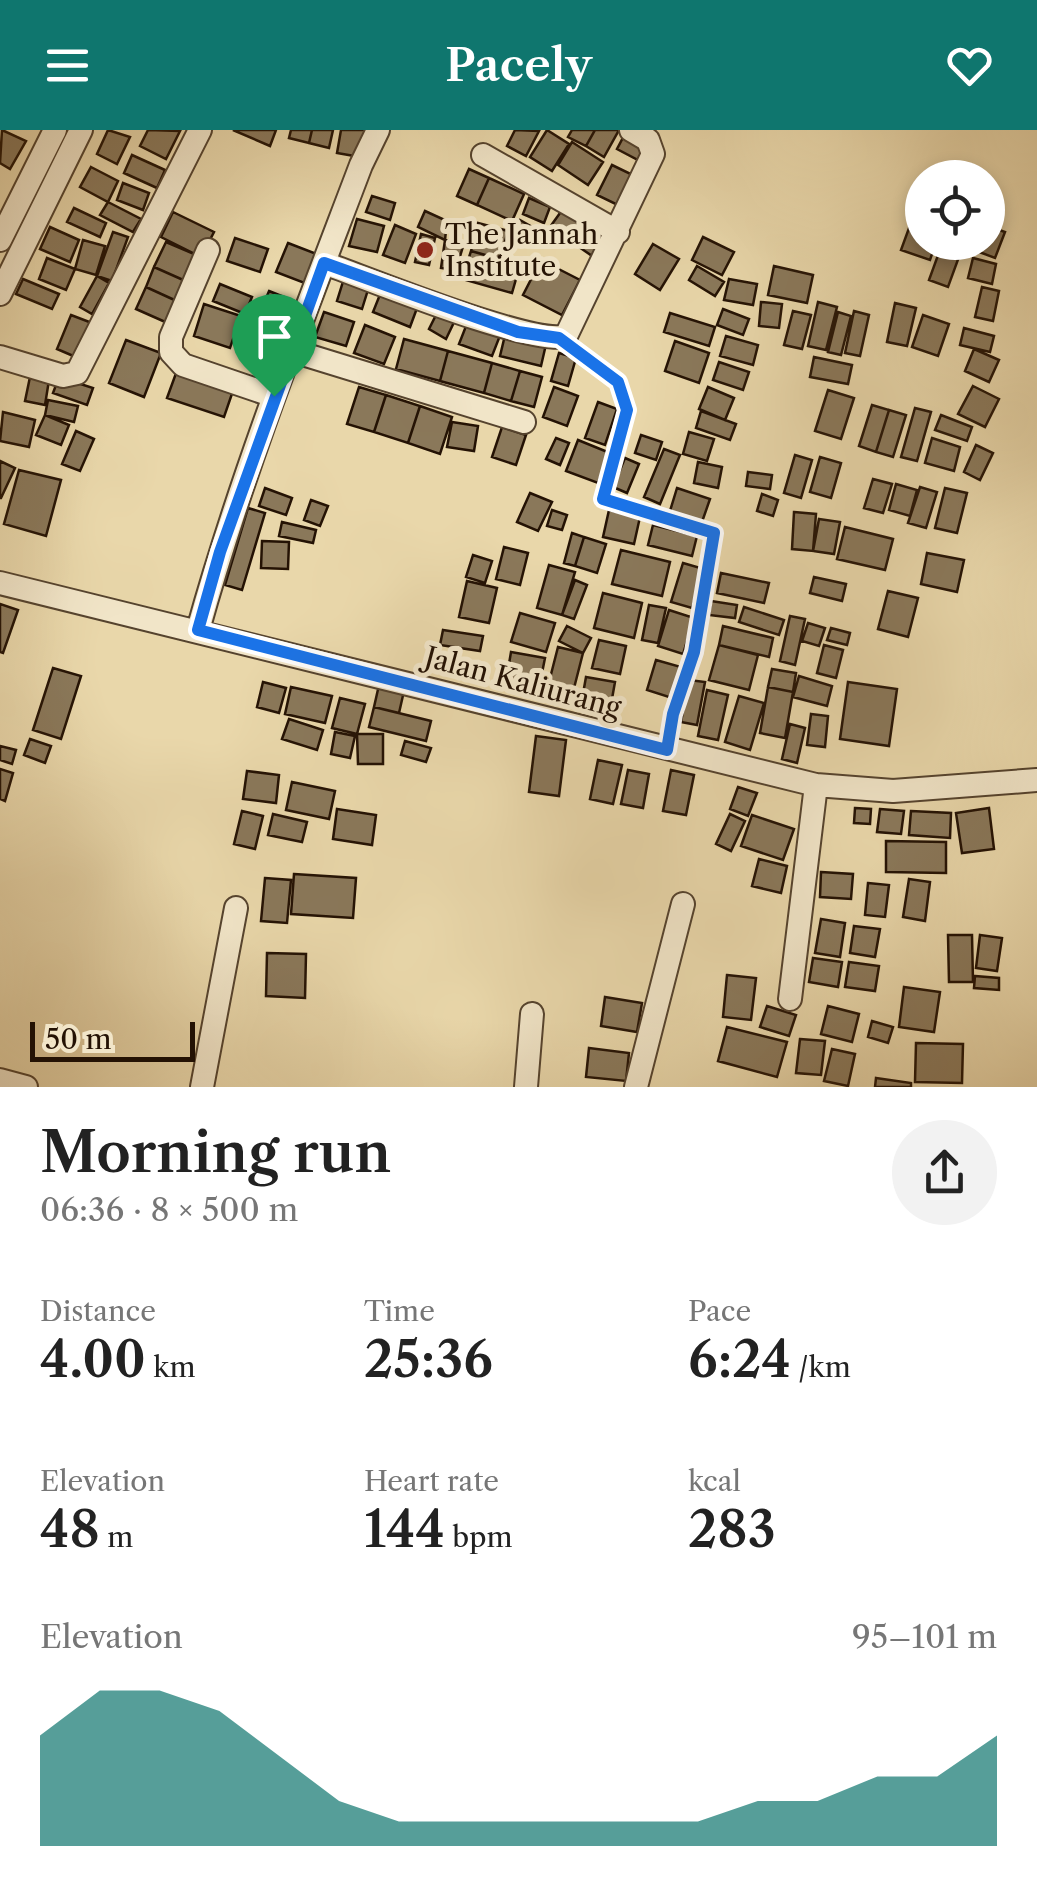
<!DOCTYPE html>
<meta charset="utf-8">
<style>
body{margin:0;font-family:"Libre Caslon Text",serif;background:#f2f2f2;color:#222;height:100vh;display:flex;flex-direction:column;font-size:38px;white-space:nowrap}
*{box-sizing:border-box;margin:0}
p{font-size:32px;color:#767676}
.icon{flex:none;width:55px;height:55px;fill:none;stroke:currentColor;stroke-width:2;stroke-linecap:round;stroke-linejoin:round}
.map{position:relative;height:957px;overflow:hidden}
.sheet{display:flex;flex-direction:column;background:#fff;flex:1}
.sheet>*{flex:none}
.fabs{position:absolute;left:905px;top:30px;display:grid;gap:20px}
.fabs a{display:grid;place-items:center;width:100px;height:100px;border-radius:50%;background:#fff;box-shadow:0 5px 15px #0003;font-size:50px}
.scale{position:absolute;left:30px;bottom:25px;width:165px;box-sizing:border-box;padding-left:10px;border:5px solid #241204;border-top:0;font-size:28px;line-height:35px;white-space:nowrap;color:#241204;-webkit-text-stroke:8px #f1e5c8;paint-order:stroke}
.pin{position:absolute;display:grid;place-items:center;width:85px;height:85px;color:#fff;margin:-102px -42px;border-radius:50% 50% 50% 0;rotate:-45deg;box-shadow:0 0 10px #0007}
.pin .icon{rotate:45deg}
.round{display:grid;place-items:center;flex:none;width:105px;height:105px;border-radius:52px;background:#f2f2f2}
.headline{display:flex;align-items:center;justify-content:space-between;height:170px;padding:0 40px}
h1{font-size:55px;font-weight:600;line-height:75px}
.stats{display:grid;grid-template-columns:repeat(3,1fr);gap:15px;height:170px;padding:10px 40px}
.stats div{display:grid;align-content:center}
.stats b{font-size:50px;font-weight:600}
.stats small{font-size:28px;font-weight:400}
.stats p{font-size:28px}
.chart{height:280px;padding:20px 40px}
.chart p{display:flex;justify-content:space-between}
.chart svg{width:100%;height:180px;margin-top:10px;fill:#0f766e;opacity:.7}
header{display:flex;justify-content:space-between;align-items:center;height:130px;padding:0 40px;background:#0f766e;color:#fff;font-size:45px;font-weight:600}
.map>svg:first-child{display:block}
</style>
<header><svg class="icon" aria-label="menu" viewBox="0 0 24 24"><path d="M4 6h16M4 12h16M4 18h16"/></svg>Pacely<svg class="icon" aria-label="heart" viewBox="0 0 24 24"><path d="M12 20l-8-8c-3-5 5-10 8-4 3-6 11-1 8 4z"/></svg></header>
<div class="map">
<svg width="1037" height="957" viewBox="0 0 1037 957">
<rect width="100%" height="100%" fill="#e9d7aa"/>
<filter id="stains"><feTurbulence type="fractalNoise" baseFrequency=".002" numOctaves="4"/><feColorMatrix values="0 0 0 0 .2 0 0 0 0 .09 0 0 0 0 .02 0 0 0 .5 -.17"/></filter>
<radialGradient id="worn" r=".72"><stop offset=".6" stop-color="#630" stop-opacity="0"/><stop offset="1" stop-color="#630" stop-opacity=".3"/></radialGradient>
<path fill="#8a785a" stroke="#241204" stroke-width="2.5" d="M2 0 26 11 10 39 0 33Z
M108 0 130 7 117 34 97 24Z
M148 0 180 1 166 29 140 16Z
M233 0H276L270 16Z
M291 0H312L309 13 289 8Z
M312 0H333L329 18 309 13Z
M341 0H365L360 27 337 23Z
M515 0 539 1 526 26 507 16Z
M547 0 569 14 552 41 530 27Z
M572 0H595L586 16 568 7Z
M595 0H619L604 27 586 16Z
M626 2 647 12 638 30 617 19Z
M572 12 603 32 588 55 558 35Z
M132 25 165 40 157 58 124 43Z
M612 35 637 47 622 77 597 65Z
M91 37 118 51 108 72 80 57Z
M469 39 489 48 477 75 457 66Z
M489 48 524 64 512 91 477 75Z
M123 53 149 63 143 80 117 70Z
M372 66 395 73 390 90 366 82Z
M529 68 550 77 544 93 523 84Z
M108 72 141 89 133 102 100 85Z
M565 76 610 108 595 128 550 97Z
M74 78 106 93 100 107 67 92Z
M425 81 447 91 445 110 418 97Z
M173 82 214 102 201 127 161 107Z
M357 89 384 96 377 122 349 116Z
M520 90 541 102 533 117 511 105Z
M478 93 508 101 500 129 471 121Z
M395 95 416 104 405 133 383 125Z
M988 96 1005 102 995 128 974 120 977 112H988Z
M50 97 79 110 70 132 40 119Z
M909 98 922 103V112H936L930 130 901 120Z
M113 102 128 107 112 151 97 146Z
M421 104 435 108 429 135 415 132Z
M703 107 734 122 722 145 692 130Z
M235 108 268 119 260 142 227 131Z
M83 110 105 116 96 145 75 139Z
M445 110 464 113 456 140 441 138Z
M166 112 201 127 190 153 154 137Z
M288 113 319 125 307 154 276 142Z
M653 114 679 129 660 160 635 144Z
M941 117 960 124 948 157 929 150Z
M471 121 520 135 512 163 462 149Z
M47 128 75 139 66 160 39 149Z
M973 128 996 134 992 154 968 148Z
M541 130 580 150 562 185 523 165Z
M697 136 724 152 715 166 689 150Z
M774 136 813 145 807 173 768 165Z
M154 137 190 153 181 173 146 157Z
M346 142 371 150 362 179 337 171Z
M97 146 109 153 92 184 80 177Z
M23 149 59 164 52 179 16 164Z
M729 149 757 154 753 175 724 170Z
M220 154 252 167 245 184 213 171Z
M146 157 181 173 172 195 136 179Z
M383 157 420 170 410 197 373 182Z
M982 157 999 161 993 191 975 187Z
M269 161 299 173 290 195 260 183Z
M761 172 782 174 779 198 759 196Z
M818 172 837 177 826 220 808 216Z
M895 173 916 178 907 216 887 212Z
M204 174 241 186 230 218 194 206Z
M440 177 457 186 446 209 429 199Z
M723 179 749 189 743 205 717 195Z
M793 181 811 185 802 219 784 215Z
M854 181 869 185 860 226 845 223Z
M324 182 354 192 346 216 315 207Z
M838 182 851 186 841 225 828 222Z
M670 183 715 197 709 216 664 202Z
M71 185 92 193 78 228 57 219Z
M923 185 949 194 938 226 912 217Z
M468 191 501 203 492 226 459 214Z
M246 192 262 200 254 217 238 209Z
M270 193 295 202 281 238 256 228Z
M365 195 395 207 384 234 354 223Z
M964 198 994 206 990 222 960 215Z
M506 201 547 210 541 236 500 226Z
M726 206 758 215 753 235 720 226Z
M404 209 448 221 440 251 396 239Z
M126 210 161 223 144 267 109 253Z
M675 211 709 223 699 253 665 241Z
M974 219 999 230 989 252 965 241Z
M448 221 492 233 484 263 440 251Z
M559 223 576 228 568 256 551 251Z
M814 227 852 235 848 254 810 247Z
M719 232 749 242 743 260 713 250Z
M492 233 520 241 511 271 484 263Z
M179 235 235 255 224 287 167 268Z
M520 241 542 247 534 277 511 271Z
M30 247 49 250 45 275 25 271Z
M59 247 93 258 87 275 53 263Z
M973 256 999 269 985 297 958 284Z
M359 257 386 265 374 302 347 294Z
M554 257 578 266 567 296 543 287Z
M708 257 734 268 725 290 699 279Z
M828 260 854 268 841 309 815 301Z
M386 265 420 276 408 313 374 302Z
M48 270 78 276 74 292 45 285Z
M598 272 617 279 605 315 585 308Z
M872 275 889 280 876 322 859 316Z
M420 276 452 287 440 324 408 313Z
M915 278 931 282 917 331 901 327Z
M889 280 906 285 893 327 876 322Z
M701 281 736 294 730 310 696 298Z
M3 282 35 290 29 317 0 311Z
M45 285 69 295 61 315 36 305Z
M941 285 972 297 967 311 935 300Z
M452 292 478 296 474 321 447 317Z
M502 297 526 305 516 335 492 327Z
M76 301 94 309 80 341 62 334Z
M689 302 714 309 707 331 683 324Z
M641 305 662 312 656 330 635 323Z
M556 308 569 313 560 335 546 329Z
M932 308 960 317 954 341 925 333Z
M578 310 610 323 598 353 566 341Z
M976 315 993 323 980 350 964 342Z
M664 319 680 325 660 374 644 367Z
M795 325 812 330 801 368 784 363Z
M820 327 841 333 831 368 810 362Z
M625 328 639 334 627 363 613 357Z
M0 331 15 338 1 368H0Z
M698 332 722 337 718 358 694 353Z
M19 340 61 350 46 406 4 394Z
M748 342 772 345 770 359 746 356Z
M873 349 892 354 883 383 864 378Z
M896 354 917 360 910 386 889 380Z
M920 357 937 362 926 398 908 393Z
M265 358 292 368 286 385 259 376Z
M677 358 710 369 702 392 670 381Z
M945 358 967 363 957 403 935 398Z
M530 363 552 372 538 401 517 392Z
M762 364 778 370 773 386 757 381Z
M311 370 328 376 320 396 304 390Z
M248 378 265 383 242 460 225 455Z
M552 380 567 385 562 400 547 396Z
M609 380 640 387 634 414 603 407Z
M794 382 816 384 813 421 792 419Z
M819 389 840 392 834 424 813 421Z
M282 392 316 400 313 413 279 406Z
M653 395 697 406 692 426 648 415Z
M845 397 893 409 885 440 837 429Z
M572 403 584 407 575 436 564 433Z
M584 407 606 414 597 443 575 436Z
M262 411 289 412 288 439 261 438Z
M504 417 528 423 520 455 496 449Z
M621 420 670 432 662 466 612 454Z
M927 423 964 430 957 462 921 454Z
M473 425 492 431 485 453 466 447Z
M683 433 704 439 692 478 671 472Z
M549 435 575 442 562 485 537 478Z
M721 443 769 453 764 473 717 463Z
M814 447 846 454 842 471 810 463Z
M575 450 587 455 574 489 562 485Z
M467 451 497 458 489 493 459 487Z
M888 461 918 468 908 507 878 499Z
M603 463 642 473 634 508 594 498Z
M711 471 737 475 735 488 709 485Z
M0 474 18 480 3 523 0 522Z
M649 475 666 478 658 513 642 510Z
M744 477 784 490 779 505 739 492Z
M669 480 694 488 683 524 658 516Z
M520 483 555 493 546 522 511 512Z
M790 486 805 489 795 535 780 531Z
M808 493 825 498 819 516 802 511Z
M567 496 591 508 583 523 559 511Z
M723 496 773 508 769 527 719 515Z
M831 498 850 503 847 515 827 510Z
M443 500 483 506 480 521 440 515Z
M599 510 626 516 620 544 592 538Z
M719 515 758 525 749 560 709 550Z
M824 515 843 520 836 548 817 543Z
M558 517 583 523 573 562 548 556Z
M511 522 545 528 539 558 506 552Z
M656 530 681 537 672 568 647 560Z
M53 538 81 546 61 609 33 600Z
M772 539 796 543 793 562 768 557Z
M799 546 832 556 827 576 793 567Z
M586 547 615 552 610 580 581 575Z
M689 550 705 552 697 595 681 592Z
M263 552 286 558 279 583 257 577Z
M848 552 897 559 889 616 840 609Z
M379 555 404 561 399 583 374 577Z
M291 557 332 566 325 593 285 584Z
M768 557 793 562 785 608 760 603Z
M707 560 728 565 718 610 698 606Z
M739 566 764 573 750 620 725 612Z
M340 568 365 574 357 604 332 598Z
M374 577 431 591 426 611 369 597Z
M811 584 828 586 825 617 807 615Z
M289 589 323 600 317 620 282 609Z
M790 594 805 598 797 633 782 629Z
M335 602 355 606 350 628 331 624Z
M357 604H383V634H358Z
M536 606 566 610 559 666 529 662Z
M30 609 51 616 45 633 24 625Z
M405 611 431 618 426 632 401 625Z
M0 616 16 620 12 634 0 630Z
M598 630 622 635 613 674 590 669Z
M0 639 13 643 5 671 0 669Z
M628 640 649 644 643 678 621 674Z
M671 640 694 645 686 685 663 681Z
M247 641 279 645 276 673 243 669Z
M292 652 335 661 329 689 286 680Z
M738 657 757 663 748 686 730 679Z
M855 678 871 679 870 694 854 693Z
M989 678 994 719 962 723 956 683Z
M337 679 376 685 372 715 333 709Z
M880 679 904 681 901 704 877 702Z
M242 681 263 686 255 719 234 714Z
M911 681 951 683 950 708 909 705Z
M273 684 307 692 302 712 268 705Z
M730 684 745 691 731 721 716 714Z
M752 685 794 699 783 730 741 716Z
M886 711 946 712V743L886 742Z
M759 729 787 736 781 763 752 756Z
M821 742 853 744 851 769 820 767Z
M294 744 356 748 353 788 291 784Z
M265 748 291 750 287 793 261 791Z
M909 749 930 752 925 791 903 787Z
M868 753 889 755 885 787 865 785Z
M821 789 845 793 840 827 815 823Z
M854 796 880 799 875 827 850 823Z
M948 805H972L973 852H949Z
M980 805 1002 808 997 841 976 838Z
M267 823 306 824 305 868 266 866Z
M813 828 842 832 838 857 809 852Z
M849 832 879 836 875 861 845 857Z
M727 845 756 848 751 890 723 887Z
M975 846 999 848V860L974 858Z
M904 857 940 862 934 902 899 897Z
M605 867 642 873 637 902 601 896Z
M767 876 796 885 789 906 760 897Z
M828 876 859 884 852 912 821 904Z
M872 891 893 897 888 913 868 907Z
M727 897 787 912 777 947 718 931Z
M800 909 825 911 821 945 796 943Z
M916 913 963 914 962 953 915 952Z
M589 918 629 923 626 951 586 947Z
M832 919 855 924 848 956 824 951Z
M876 948 911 953V957H875Z"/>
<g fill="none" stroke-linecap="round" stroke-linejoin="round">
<defs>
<path id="minor" d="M483 25 618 102
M0 110 55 0
M208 120 171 207V222L183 235 274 266
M324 133C367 148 532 216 566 206L653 24 648 10 631 0
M0 164 81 0
M293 221 524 292
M0 227 63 246 77 243 200 0
M0 453 816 655 893 661 1037 650
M198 500C242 342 303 188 361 35L378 0
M790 869 816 655
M0 950 26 957
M202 957 236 778
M526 957 532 884
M636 957 683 774"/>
</defs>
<use href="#minor" stroke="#55432e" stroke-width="26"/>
<path stroke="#241204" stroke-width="4" stroke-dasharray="2.5 5" stroke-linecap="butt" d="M579 223 617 252 627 280 603 369 714 403 694 522 671 596"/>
<use href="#minor" stroke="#f1e5c8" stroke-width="22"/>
</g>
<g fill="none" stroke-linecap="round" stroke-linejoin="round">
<defs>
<path id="route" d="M324 133 518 202 559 208 618 252 627 280 603 369 714 403 694 522 673 584 667 620 198 500 220 422Z"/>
</defs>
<use href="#route" stroke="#fff" stroke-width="20"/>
<use href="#route" stroke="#1a73e8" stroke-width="12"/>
</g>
<circle fill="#8f2418" stroke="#f1e5c8" stroke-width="4" cx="425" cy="120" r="10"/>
<g text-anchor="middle" stroke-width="10" stroke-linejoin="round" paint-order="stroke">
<g font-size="28" fill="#241204" stroke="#f1e5c8" text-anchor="start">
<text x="445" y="114">The Jannah<tspan x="445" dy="32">Institute</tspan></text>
</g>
<g font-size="28" fill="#241204" stroke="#f1e5c8">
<text transform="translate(523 552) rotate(15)" y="10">Jalan Kaliurang</text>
</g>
</g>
<rect width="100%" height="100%" filter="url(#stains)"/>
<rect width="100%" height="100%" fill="url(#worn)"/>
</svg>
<div class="fabs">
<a><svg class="icon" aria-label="locate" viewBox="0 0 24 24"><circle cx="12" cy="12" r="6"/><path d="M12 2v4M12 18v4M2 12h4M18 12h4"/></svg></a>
</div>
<div class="scale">50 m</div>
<div class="pin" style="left:274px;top:266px;background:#1e9e55"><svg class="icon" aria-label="arrive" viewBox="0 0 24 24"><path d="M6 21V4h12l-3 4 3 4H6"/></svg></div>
</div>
<section class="sheet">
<div class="headline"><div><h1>Morning run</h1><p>06:36 · 8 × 500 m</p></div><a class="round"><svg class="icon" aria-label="share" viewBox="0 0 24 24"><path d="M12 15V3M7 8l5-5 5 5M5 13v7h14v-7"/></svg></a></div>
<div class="stats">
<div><p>Distance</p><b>4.00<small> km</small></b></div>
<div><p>Time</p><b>25:36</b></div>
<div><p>Pace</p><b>6:24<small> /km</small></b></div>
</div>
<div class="stats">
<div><p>Elevation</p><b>48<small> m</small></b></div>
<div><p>Heart rate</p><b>144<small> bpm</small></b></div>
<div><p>kcal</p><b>283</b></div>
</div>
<div class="chart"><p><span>Elevation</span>95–101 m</p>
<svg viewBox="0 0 160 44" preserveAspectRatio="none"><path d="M0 44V17L10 6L20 6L30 11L40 22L50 33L60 38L70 38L80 38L90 38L100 38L110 38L120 33L130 33L140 27L150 27L160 17V44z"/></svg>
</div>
</section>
